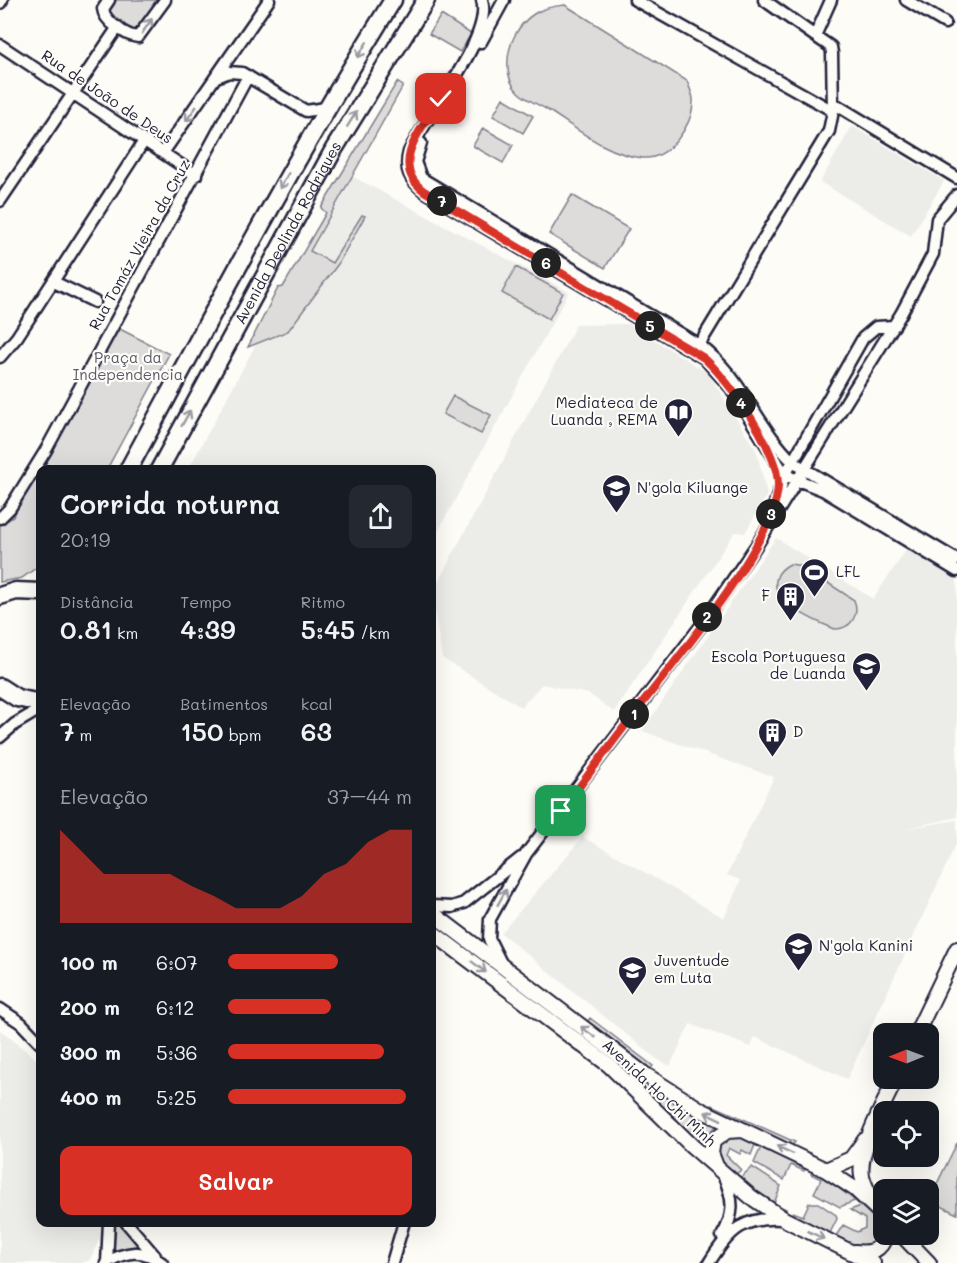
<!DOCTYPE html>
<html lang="pt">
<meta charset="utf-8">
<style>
body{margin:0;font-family:Mali,sans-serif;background:#242831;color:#f1f3f6;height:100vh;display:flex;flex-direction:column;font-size:22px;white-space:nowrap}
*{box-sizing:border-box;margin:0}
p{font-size:20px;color:#9ea1a6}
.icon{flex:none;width:33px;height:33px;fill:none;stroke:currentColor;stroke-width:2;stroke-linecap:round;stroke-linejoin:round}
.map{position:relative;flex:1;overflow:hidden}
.sheet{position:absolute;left:36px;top:465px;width:400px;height:762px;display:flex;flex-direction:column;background:#171b24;border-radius:12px;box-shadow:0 6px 24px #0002}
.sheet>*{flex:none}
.needle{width:39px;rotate:269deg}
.buttons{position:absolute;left:873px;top:1023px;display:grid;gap:12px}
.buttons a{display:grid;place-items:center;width:66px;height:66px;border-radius:12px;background:#171b24;box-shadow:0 6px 24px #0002;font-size:30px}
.pin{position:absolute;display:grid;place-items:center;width:51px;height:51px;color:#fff;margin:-26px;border-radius:12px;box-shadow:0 3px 9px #0006}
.km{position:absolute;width:30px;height:30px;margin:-15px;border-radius:50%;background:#222;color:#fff;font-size:16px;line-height:30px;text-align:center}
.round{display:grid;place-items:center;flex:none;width:63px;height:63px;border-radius:12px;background:#242831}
.summary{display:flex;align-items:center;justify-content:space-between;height:102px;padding:0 24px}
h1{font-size:27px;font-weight:600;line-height:45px}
.stats{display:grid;grid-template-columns:repeat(3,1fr);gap:9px;height:102px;padding:6px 24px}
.stats div{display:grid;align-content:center}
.stats b{font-size:26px;font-weight:600}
.stats small{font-size:16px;font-weight:400}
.stats p{font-size:16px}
.chart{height:168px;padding:12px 24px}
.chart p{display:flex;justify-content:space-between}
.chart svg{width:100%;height:108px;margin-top:6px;fill:#d93025;opacity:.7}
.button{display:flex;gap:12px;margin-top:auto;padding:12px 24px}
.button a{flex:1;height:69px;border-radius:12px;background:#d93025;color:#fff;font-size:24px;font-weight:600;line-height:69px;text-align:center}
ul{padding:0 24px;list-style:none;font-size:20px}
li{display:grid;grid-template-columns:96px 72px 1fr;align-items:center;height:45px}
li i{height:15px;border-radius:8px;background:#d93025}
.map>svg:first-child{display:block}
</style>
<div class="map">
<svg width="957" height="1263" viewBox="0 0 957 1263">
<rect width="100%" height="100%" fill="#fdfcf7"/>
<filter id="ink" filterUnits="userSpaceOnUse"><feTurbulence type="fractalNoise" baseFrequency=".0167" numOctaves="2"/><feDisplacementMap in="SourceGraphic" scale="12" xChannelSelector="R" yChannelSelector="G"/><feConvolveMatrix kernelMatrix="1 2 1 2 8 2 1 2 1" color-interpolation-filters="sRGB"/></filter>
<g filter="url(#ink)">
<path fill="#ecece9" d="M852 126 944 181 911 236 820 182Z
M348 174 569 292 432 542V470H188Z
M629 324 708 373 757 452 767 495 745 533 735 532 614 712 589 694 542 684 521 707 442 658 432 593 576 325Z
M776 538 873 599 907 549 957 578V817L904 829 957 820V842L847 1079 755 1037 751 1047 690 1024 670 1066 657 1059 501 933 583 837 724 918 741 880 727 875 774 777 642 731Z
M0 1030 40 1062V1222L101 1223V1235L90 1260 82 1263H0Z"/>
<path fill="#dddcdb" stroke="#807f8b" stroke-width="1.5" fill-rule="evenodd" d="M112 0H160L136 35 103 13Z
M565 5 687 81C689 87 694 96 693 102 693 126 668 160 643 158 607 155 575 127 546 109 537 104 525 99 518 92 504 78 506 54 514 37 525 15 541 7 565 5Z
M441 15 471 34 460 52 429 34Z
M397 82 403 86 310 251 332 263 362 215 365 216 338 264 288 331 248 347 278 288 283 287 326 213 321 208Z
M503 98 533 116 523 133 493 116Z
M483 128 513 145 503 163 473 146Z
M572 195 629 229 605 268 549 234Z
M516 267 563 293 549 319 502 293Z
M114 326 169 354 107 469 40 470V565L22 578 0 582V525L13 517Z
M453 396 491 415 481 434 443 414Z
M790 564 802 566 854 600C860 615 851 629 835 629 817 622 767 601 777 577 779 571 784 567 790 564Z
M590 1018 653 1066 650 1070 587 1022Z
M617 1068 658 1099 661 1095 697 1114 694 1119 699 1122 703 1117 718 1124 704 1139 703 1150Z
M712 1105 795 1142 792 1146 710 1109Z
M733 1134C791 1152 838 1181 880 1224L878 1243 860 1248 777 1209 754 1193 719 1160 717 1153 722 1138ZM755 1145 761 1147 754 1163 784 1180 791 1165 804 1171 806 1167 812 1170 811 1174 821 1179 814 1193 840 1207 857 1200 861 1206 850 1210 865 1219V1228L857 1232 843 1225 836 1236 830 1233 837 1219 836 1215 818 1203H809L803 1216 793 1212 791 1215 784 1212 786 1209 774 1203 781 1186 752 1167 741 1177 736 1174 741 1170 726 1155 729 1148 740 1154 742 1150 751 1155Z
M957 1143V1214L929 1200Z
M115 1223H120L142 1251 126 1248 111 1257Z"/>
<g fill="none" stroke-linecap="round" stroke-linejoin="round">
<defs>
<path id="minor" d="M109 0 103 9C104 21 126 36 138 37L165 0
M482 0C493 38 426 115 409 152 404 170 410 180 424 191L704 358 731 388 785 475 823 490 957 571
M635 0 833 111
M764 0 815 36
M906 0 945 23
M0 3 2 0
M481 42 504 0
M0 45 196 175
M219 76 229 72 242 73 306 111 325 108
M833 103 957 178
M421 143 415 162 421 178 699 345C742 376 756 426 793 462L957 560
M163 153 269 0
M0 201 118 27
M54 282 95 302
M699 345 829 131 833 111 832 53 831 47 815 36 831 0
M0 357 17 337 144 141
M773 509 785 475 863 338 876 327 894 326
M0 518 10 508 46 450 248 76
M0 737 15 724 40 709
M432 906 452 907 464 903 521 858
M501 963 489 939 490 919 526 854 700 627 758 543 901 314 933 254 937 219 957 195
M0 1009 21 1023 40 1043
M126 1222 155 1256
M722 1236C735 1214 734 1198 723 1175
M106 1263C126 1251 142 1248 162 1263
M107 1263 109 1222
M392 1263 404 1222
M709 1263C729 1230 744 1216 784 1219"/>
<path id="major" d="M432 913 644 1074 701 1110 826 1170 855 1189 884 1216
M432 932 609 1065 692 1146 751 1197 784 1219 873 1263
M916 1034 957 949
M716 1166 711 1153 713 1141 727 1131 742 1130
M826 1170 851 1159 865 1140
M873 1202C869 1194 864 1185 862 1176 857 1150 885 1103 896 1078
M901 1234 929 1263
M855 1252C871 1254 881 1251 886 1234"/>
<g id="highway">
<path d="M128 470C214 311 297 153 393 0"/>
<path id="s1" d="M159 470 334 149 426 0"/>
<path d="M0 596 16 591 40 592"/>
<path d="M0 687 17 698 40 703"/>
</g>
</defs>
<use href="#minor" stroke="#22223b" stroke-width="15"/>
<use href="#major" stroke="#22223b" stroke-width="18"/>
<use href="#highway" stroke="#22223b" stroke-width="21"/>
<use href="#minor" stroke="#fdfcf7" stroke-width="10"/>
<use href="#major" stroke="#fdfcf7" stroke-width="14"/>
<use href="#highway" stroke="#fdfcf7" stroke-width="16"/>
</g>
<defs><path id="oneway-shaft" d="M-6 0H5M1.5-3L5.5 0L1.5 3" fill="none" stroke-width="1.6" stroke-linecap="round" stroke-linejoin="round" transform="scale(1.5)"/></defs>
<g stroke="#9a9aa2">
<use href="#oneway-shaft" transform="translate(147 26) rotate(-56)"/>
<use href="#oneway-shaft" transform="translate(362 50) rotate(122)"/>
<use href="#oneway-shaft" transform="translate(191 114) rotate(126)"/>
<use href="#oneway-shaft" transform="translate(352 119) rotate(-58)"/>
<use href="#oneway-shaft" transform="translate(284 181) rotate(120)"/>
<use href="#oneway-shaft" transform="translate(186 418) rotate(-61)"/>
<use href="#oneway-shaft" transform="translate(502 897) rotate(-61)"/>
<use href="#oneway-shaft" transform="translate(479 967) rotate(37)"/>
<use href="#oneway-shaft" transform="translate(588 1032) rotate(-143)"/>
<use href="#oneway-shaft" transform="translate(713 1116) rotate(-154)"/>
<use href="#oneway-shaft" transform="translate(785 1150) rotate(-155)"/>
<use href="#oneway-shaft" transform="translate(816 1235) rotate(26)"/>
</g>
</g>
<g fill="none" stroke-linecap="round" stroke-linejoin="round" filter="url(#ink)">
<defs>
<path id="route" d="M441 99C423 127 388 164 424 191L704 358C730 382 779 451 778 486 776 542 674 662 638 709 612 742 587 777 561 811"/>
</defs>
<use href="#route" stroke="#fff" stroke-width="12"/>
<use href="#route" stroke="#d93025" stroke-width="8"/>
</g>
<defs>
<symbol id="library-pin" viewBox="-11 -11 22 30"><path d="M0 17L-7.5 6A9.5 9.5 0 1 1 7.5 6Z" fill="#22223b" stroke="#fdfcf7"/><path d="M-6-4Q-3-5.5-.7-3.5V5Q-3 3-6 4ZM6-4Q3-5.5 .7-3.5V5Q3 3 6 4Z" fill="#fff"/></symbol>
<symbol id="university-pin" viewBox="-11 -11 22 30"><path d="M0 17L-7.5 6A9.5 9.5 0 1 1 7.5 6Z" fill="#22223b" stroke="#fdfcf7"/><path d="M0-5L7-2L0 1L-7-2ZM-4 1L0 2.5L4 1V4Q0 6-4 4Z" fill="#fff"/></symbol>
<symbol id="stadium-pin" viewBox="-11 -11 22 30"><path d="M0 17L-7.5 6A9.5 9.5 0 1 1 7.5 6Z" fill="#22223b" stroke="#fdfcf7"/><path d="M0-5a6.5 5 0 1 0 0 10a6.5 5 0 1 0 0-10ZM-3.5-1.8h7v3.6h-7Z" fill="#fff"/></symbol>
<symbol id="building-pin" viewBox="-11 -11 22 30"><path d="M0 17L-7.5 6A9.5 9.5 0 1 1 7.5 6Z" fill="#22223b" stroke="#fdfcf7"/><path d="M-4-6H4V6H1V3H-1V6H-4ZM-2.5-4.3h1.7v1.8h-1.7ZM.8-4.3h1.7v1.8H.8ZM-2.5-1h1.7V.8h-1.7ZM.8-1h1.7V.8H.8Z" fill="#fff"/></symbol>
<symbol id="school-pin" viewBox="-11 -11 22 30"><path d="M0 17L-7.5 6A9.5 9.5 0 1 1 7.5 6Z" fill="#22223b" stroke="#fdfcf7"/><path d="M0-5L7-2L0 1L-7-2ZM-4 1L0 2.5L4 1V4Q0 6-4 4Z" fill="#fff"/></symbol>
</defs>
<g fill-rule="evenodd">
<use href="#library-pin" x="662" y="396" width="33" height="45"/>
<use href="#university-pin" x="600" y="472" width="33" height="45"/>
<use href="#stadium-pin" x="798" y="556" width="33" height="45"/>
<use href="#building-pin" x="774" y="580" width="33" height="45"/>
<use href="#school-pin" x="850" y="650" width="33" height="45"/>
<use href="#building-pin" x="756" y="716" width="33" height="45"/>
<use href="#university-pin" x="782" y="930" width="33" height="45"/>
<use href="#university-pin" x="616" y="954" width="33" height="45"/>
</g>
<g text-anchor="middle" stroke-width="4.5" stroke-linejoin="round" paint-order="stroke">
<g font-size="15" fill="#22223b" stroke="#fdfcf7">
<text transform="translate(107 97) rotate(34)" y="5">Rua de João de Deus</text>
<text dy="5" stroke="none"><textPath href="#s1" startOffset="270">Avenida Deolinda Rodrigues</textPath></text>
<text transform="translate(140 245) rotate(-61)" y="5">Rua Tomáz Vieira da Cruz</text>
<text transform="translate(659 1093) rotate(43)" y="5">Avenida Ho Chi Minh</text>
</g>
<g font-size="15" fill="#5a5a6b" stroke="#fdfcf7">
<text x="128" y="363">Praça da<tspan x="128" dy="17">Independencia</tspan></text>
</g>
<g font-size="15" fill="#22223b" stroke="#fdfcf7" text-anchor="start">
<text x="658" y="408" text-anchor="end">Mediateca de<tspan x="658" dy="17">Luanda , REMA</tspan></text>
<text x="637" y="493">N'gola Kiluange</text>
<text x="836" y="577">LFL</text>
<text x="770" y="601" text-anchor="end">F</text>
<text x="846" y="662" text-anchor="end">Escola Portuguesa<tspan x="846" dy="17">de Luanda</tspan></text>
<text x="793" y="737">D</text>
<text x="819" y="951">N'gola Kanini</text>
<text x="654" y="966">Juventude<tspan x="654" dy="17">em Luta</tspan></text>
</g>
</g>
</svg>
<div class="buttons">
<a><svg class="needle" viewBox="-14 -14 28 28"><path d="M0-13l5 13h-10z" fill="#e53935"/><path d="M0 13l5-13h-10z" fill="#9ea1a6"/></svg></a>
<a><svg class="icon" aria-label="locate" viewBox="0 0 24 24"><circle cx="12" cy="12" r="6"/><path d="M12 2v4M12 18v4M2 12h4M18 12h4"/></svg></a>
<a><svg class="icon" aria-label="layers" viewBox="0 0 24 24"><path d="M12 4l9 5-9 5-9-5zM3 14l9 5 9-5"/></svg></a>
</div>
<div class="pin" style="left:561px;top:811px;background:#1e9e55"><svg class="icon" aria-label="arrive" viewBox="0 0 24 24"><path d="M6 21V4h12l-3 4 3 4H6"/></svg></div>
<div class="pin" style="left:441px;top:99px;background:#d93025"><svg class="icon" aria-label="check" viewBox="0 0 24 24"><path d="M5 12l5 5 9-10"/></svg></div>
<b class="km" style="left:634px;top:714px">1</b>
<b class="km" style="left:707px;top:617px">2</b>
<b class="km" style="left:771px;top:514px">3</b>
<b class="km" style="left:741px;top:403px">4</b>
<b class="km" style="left:650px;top:326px">5</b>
<b class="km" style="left:546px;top:263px">6</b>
<b class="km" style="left:442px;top:201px">7</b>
<section class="sheet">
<div class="summary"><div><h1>Corrida noturna</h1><p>20:19</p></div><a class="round"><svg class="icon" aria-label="share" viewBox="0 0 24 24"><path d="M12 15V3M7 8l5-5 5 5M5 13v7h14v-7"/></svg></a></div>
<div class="stats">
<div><p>Distância</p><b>0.81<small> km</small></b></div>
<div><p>Tempo</p><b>4:39</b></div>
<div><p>Ritmo</p><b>5:45<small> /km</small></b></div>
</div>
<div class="stats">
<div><p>Elevação</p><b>7<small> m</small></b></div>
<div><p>Batimentos</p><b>150<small> bpm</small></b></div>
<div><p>kcal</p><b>63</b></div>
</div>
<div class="chart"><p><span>Elevação</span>37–44 m</p>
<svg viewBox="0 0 160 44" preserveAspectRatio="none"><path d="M0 44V6L10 15L20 24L30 24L40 24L50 24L60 29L70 33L80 38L90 38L100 38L110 33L120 24L130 20L140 11L150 6L160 6V44z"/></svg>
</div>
<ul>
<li><b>100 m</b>6:07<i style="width:60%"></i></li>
<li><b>200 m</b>6:12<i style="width:56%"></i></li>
<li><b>300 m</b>5:36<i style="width:85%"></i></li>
<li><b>400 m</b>5:25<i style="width:97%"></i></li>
</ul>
<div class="button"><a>Salvar</a></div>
</section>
</div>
